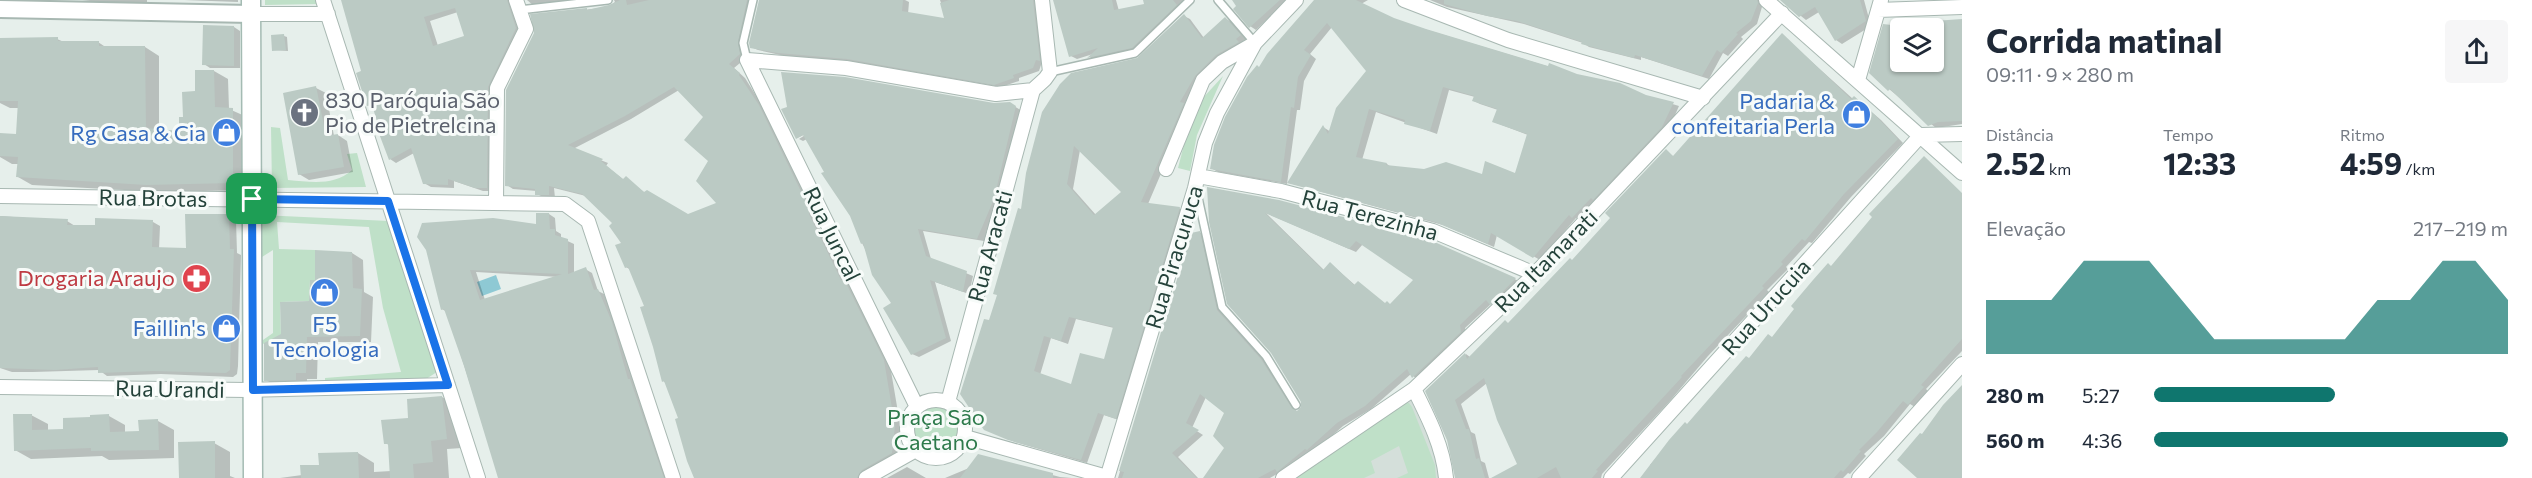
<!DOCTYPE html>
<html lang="pt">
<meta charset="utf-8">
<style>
body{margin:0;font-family:Commissioner,sans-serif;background:#f6f6f7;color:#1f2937;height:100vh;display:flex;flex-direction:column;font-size:22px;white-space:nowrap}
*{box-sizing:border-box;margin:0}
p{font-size:20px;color:#747a83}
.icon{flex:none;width:33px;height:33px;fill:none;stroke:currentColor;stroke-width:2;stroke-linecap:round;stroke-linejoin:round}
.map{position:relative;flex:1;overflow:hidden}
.sheet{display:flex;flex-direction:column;background:#fff;width:570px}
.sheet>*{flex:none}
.controls{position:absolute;left:1890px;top:18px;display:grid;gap:12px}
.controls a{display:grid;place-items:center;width:54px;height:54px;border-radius:6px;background:#fff;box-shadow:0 2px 4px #0004;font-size:30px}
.pin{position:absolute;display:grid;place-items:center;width:51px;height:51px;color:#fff;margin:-26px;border-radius:12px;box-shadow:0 3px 9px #0006}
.round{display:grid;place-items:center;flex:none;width:63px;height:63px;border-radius:6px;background:#f6f6f7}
.head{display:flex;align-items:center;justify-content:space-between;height:102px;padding:0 24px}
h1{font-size:33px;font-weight:700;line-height:45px}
.figures{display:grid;grid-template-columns:repeat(3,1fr);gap:9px;height:102px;padding:6px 24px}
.figures div{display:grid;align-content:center}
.figures b{font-size:30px;font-weight:700}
.figures small{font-size:16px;font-weight:400}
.figures p{font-size:16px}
.chart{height:168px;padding:12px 24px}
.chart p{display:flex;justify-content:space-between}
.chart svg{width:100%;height:108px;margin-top:6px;fill:#0f766e;opacity:.7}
ul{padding:0 24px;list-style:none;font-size:20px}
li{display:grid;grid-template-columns:96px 72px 1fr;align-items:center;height:45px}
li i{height:15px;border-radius:8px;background:#0f766e}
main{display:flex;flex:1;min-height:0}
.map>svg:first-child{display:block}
</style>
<main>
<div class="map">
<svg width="1962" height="478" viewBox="0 0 1962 478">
<rect width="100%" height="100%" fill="#e6efeb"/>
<path fill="#d4dfda" d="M1411 400 1435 452 1439 478H1292Z"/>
<path fill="#bfe0c8" d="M265 0H317L318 4 265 5Z
M1223 76 1197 135 1190 171 1178 168 1186 137 1202 99Z
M271 127 280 128 288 180C312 182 334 186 352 170L347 154 357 153 366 187 272 188Z
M261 215 389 221 437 372 426 379 325 381V378L401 372 383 308 369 227 277 222 279 249 315 250V280H310L309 301 280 302 281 336 263 344V340L273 333V250L262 257Z
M1403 403H1409L1412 407 1435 465 1436 478H1397L1408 473 1399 446 1371 461 1375 473 1364 478H1292Z
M911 430a26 26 0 1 1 52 0a26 26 0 1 1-52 0Z"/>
<path fill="#8ec9d4" d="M496 275 501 289 482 296 477 282Z"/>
<path fill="#0003" fill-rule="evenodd" d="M0 0H29V2L0 3Z
M82 0H147V2H98Z
M184 0H238V2Z
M342 0H515L522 33 494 91 493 191H483L454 181V188L431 187 424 183 414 153 396 163 390 159 380 132 381 131 375 109 368 105 363 72ZM458 12 465 37 438 46 430 21Z
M527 0H597L534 6Z
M614 0H756L743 46 746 58 734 68 745 78 765 110 817 216 814 217 831 252 846 281 850 284 890 365 901 430 898 456 865 478H696L680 419 666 383 663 381 646 307 631 270 626 267 623 243 614 223 586 196 554 188 555 198 543 197 537 194V191L513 189 507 185 536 33 532 16 609 7 615 2ZM679 90 705 117 719 203 688 216 645 193 626 178 624 180 606 166 608 163 573 149 631 119Z
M760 0H905L909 2 908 14 947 20 940 0H1041L1042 62 1039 71 1019 78V81L1001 87 855 62 785 56 758 50 751 47Z
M1054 0H1116L1119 11 1146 6 1144 0H1192L1139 51 1095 61 1090 58 1093 54 1077 59 1071 56Z
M1234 0H1287L1256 30 1250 26Z
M1316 0H1368L1361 4 1394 20 1679 106 1668 131 1579 220 1576 218 1540 260 1497 235 1494 247 1443 225 1289 183 1323 127 1331 132 1368 71 1332 27 1310 54 1316 59 1304 81 1300 110H1297L1287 184 1218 172 1211 168 1260 68ZM1449 90 1475 97 1474 101 1480 104 1498 110 1494 122 1528 135 1515 175 1483 176 1392 168 1387 164 1362 160 1376 112 1437 134Z
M1430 0H1764L1757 24 1741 37 1743 39 1728 56 1723 53 1709 79 1641 57V60L1589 47 1583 43 1524 24 1447 7Z
M1781 0H1864L1871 26 1842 44 1836 40 1819 12 1806 20Z
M1184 16 1190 19 1204 38 1225 18 1231 22 1246 39 1222 58 1189 108 1148 204 1179 208 1185 212 1122 421 1104 415 1087 463 1015 442 992 432 990 322 1022 211 1138 60ZM1080 150 1123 192 1096 215 1073 189ZM1076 319 1114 328 1105 361 1072 386 1040 375 1051 338 1068 344Z
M1962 20V124L1936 128 1889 89 1884 26 1907 28 1906 24ZM1900 28H1934V62H1900Z
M234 27 240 31V68H210L204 64Z
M1782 35 1853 99 1860 102 1881 120 1903 143 1851 197 1812 243 1809 242 1786 267 1788 269 1767 290 1769 292 1708 356 1669 402 1602 474 1601 478H1494L1519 464 1487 383 1461 404 1471 432 1475 434 1481 461 1485 463 1489 478H1456L1452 451 1427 391 1466 354 1470 357 1509 324 1572 261 1612 218 1666 151 1674 157Z
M284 36 287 37 288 51 273 50Z
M0 39H57L64 42H98L107 48 145 47 159 56V131L180 132 197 93 214 71 228 79 229 109 247 117V190L161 192 32 185 18 177 19 164H12L0 157V135L18 136 19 108H10L0 103Z
M316 88 326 93 334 136 338 135 347 141 353 172 309 180 299 174Z
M1009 103 1022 111 1000 203 984 241 923 231 931 259 973 276 969 294 935 282 951 341 919 357 912 354 893 304 862 243 851 215 807 139 803 141 799 139 810 132 797 138 783 110Z
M1924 158 1962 194V351L1926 389 1929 392 1915 407 1910 404 1884 436 1864 454 1866 456 1850 474 1848 473 1843 478H1642L1652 466 1650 465 1685 424 1688 426 1749 359 1773 338Z
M1208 189 1430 241 1521 282 1497 307 1491 304 1465 328 1467 336 1419 381 1411 374 1371 409 1343 426 1314 452 1270 478H1205L1226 448 1225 413 1206 397 1192 428 1203 435 1178 457 1198 478H1118L1192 234 1199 232 1206 236 1223 315 1268 364 1297 412 1303 408 1302 402ZM1266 213 1356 252 1363 244 1415 280 1392 305 1386 304 1356 286 1331 264 1325 271Z
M549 214 555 218 556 231 561 234V238L574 244V273L585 269 592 273 598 291 604 294 618 327 634 382 636 384 669 478H500L447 312 442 309 427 249 538 226ZM476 272 559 277 485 300Z
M229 215 236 220 237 253 241 255 238 366 237 374 233 377 161 374 107 376 99 370 33 372H12L0 368V216L67 221 75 226 153 222 160 226 159 249H187Z
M352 253 363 260 364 292 373 297 371 342H318L317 379H307V386H277L266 380 282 335 311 303 317 282Z
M442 397 458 407 462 448 447 449 449 478H280L302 475 358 453 374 463V472L391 471 389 445 385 443 410 419Z
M31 415 48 424V431H64L109 416 125 425V433L140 432 158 421 174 430V458L109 460 102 456 31 459 15 450Z
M214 443 230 452V476L235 478H180Z
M979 456 1060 477 1072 478H945L969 468Z
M907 467 926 478H887Z"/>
<path fill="#bbcac4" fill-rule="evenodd" d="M341 0H507L516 28 488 87 487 188H475L448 179V185L423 184 411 148 389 160 378 131H380L372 105 367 106 356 73 361 71ZM455 8 464 36 433 46 424 17Z
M620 0H626L627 5 649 0H747L738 42 740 54 729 64 740 73 739 75 759 105 811 212 809 214 841 280 844 279 884 360 895 426 892 453 862 470 857 478H694L687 461 675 419 678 418 664 381 662 382 653 347 640 307 644 306 628 267 625 268 615 245 621 243 609 226 612 223 582 194 549 186V195H535V189L505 186 506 90 534 33 530 14 587 8V10L609 5ZM674 87 703 117 684 140 708 161 696 181 716 203 688 214 647 190 644 192 626 176 623 179 601 161 603 159 568 145 625 116Z
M759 0H903L902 11 944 18 940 3 949 0H1033L1040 61 1036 60 1033 68 1013 75 1014 78 994 85 847 59 778 53 750 48 749 43Z
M1053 0H1112L1114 10 1144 4 1143 0H1173L1177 5 1132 48 1087 58 1098 48 1069 57Z
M1232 0H1280L1249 28 1233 9 1236 6Z
M1314 0H1356L1394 18 1426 29 1548 66 1549 63 1577 74 1620 83 1646 95 1674 102 1662 127 1593 200 1591 198 1572 218 1569 215 1533 258 1491 233 1488 244 1435 222 1287 183 1323 125 1328 134 1336 108 1366 71 1327 23 1304 50 1311 55 1298 77 1294 108 1291 107 1281 182 1210 169 1214 145 1225 117 1247 77 1257 65 1259 67 1267 54ZM1443 87 1474 96 1472 101 1497 109 1492 122 1527 134 1515 173 1485 161 1482 174 1446 162 1424 169 1386 165 1387 163 1356 157 1369 109 1405 120 1404 124 1430 131Z
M1444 0H1757L1758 3 1751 21 1736 33 1738 34 1721 53 1717 50 1702 76 1635 55 1634 58 1581 44 1582 42 1517 21 1487 16 1444 4Z
M1780 0H1860L1866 21 1835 41 1815 7 1799 17Z
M1184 14 1202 38 1225 17 1241 35 1236 39 1239 42 1216 55 1195 76 1180 102 1184 103 1141 202 1180 207 1116 419 1098 413 1081 460 1008 440 984 430 960 394 984 319 989 320 997 295 993 294 1018 208 1021 209 1026 173 1042 112 1060 84 1071 73 1137 58ZM1074 146 1121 192 1094 215 1067 184ZM1069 317 1113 327 1104 359 1080 353 1071 384 1034 371 1044 336 1061 341Z
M1962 19V121L1938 122 1928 126 1890 89 1888 91 1869 73 1883 24 1900 26V62H1934V21Z
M203 25 234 26V66L202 65Z
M1782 33 1851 99 1854 96 1875 115 1898 139 1844 194 1805 241 1802 239 1781 262 1783 264 1762 286 1764 288 1681 376 1682 377 1596 470 1598 471 1592 478H1561L1556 467 1537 478H1491L1517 464 1497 420 1484 378 1455 400 1466 429H1469L1476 459 1479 458 1485 478H1455L1447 440 1425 391 1465 353 1467 359 1505 320 1508 323 1570 258 1572 260 1610 218 1605 213 1666 149 1673 156Z
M284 34 286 50 272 51 271 35Z
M58 37V41H99V46H145L146 128 179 131V117H183L182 92 195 91V70H214L215 107 233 108V183L146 185 16 177 18 157 0 156V133L16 134 18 101H0V38Z
M781 72 845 77 994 103 1010 102 1016 106 994 199 977 239 918 229 926 256 967 271 963 292 930 280 946 338 911 355 883 308 891 303 872 275 863 243 861 244 850 216 821 173 824 172 803 135 796 139 781 109 787 107Z
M316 86 326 136 338 134 344 167 298 175 283 93Z
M1924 156 1962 193V339L1921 385 1924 387 1908 405 1903 401 1877 432 1859 450 1861 451 1843 472 1841 470 1834 478H1640L1669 440 1685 422 1687 424 1746 356 1749 358 1768 334 1772 337 1794 309 1791 306 1813 280 1828 263 1831 266 1872 217 1869 214Z
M1207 187 1279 200 1430 240 1516 278 1490 305 1486 300 1460 325 1461 332 1412 378 1407 369 1365 406 1337 423 1307 450 1305 449 1277 472 1275 469 1258 478H1203L1224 448 1213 436 1224 413 1200 394 1186 423 1199 430 1172 453 1197 478H1122L1124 472 1119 471 1191 233 1200 231 1217 310 1261 359 1292 408 1297 411 1301 407V402L1271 353 1227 304 1209 222ZM1265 213 1349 249 1356 241 1413 280 1390 304 1387 301 1385 303 1358 281 1354 285 1330 262 1323 270Z
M536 213H549L550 229H555V235L568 239V274L586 267 594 290 598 289 612 322 628 379H630L664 478H498L464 366 444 309 441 310 426 250 417 237 422 223 493 218 536 224ZM470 270 562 274 480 300Z
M185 214H229L230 249H234L230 370 226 373 153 371 98 373V367L55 370 0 368V216L68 219 67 225H95V218L153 220 152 247 186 248Z
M315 250 352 252 353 288 362 289 360 336 307 337 306 373H296V380L264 381V343L281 334 280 302 309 301 310 280H315Z
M1962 385V478H1917L1897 460 1920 433 1922 434 1943 405Z
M442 396 447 439 431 441 433 462 413 464 414 478H390L388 444H384L381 420 408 418 407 399Z
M13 414H32V430L63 429V418L90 417V415L109 414 110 432 139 431 138 420 158 419 159 450 91 451V448L14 451Z
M215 441V478H179L178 442Z
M358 452 359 478H301L300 465H319L318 453Z
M978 454 1053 473V478H960Z"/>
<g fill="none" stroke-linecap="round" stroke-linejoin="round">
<defs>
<path id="service" d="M1218 0 1255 43
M519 10 608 0
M747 60 743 43 753 0
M1050 72 1135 53 1190 0
M1197 193 1222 307 1266 356 1296 405"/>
<path id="minor" d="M323 0 478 478
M1404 0 1508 40 1703 98
M1766 0 1962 173
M1878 10 1962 7
M251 14H328
M747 60 846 68 996 94 1033 90 1045 79 1050 72 1042 0
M747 60 917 407
M1858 80 1881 0
M1166 169 1203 80 1222 62 1255 43 1296 0
M1198 176 1281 191 1433 231 1535 274
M0 196 565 204 588 221 673 478
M496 203 497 88 526 29 516 0
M0 387 248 390 448 385
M1414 389C1428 417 1443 446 1446 478
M907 429a29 29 0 1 1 58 0a29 29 0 1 1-58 0Z
M948 402 1033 90
M965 437 1107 477
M866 478 916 450
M1107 478 1195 188 1205 143 1217 113 1255 43
M1283 478 1414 389 1535 274 1782 13
M1611 478 1921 135 1962 134
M1859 478 1962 364"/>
<path id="tertiary" d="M0 9 251 14"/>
<path id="secondary" d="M251 0 253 478"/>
</defs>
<use href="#service" stroke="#a8b8b2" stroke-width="10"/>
<use href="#minor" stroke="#a8b8b2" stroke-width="16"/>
<use href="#tertiary" stroke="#a8b8b2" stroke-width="20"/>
<use href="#secondary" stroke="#a4bbb3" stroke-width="21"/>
<use href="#service" stroke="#fff" stroke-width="7"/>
<use href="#minor" stroke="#fff" stroke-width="14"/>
<use href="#tertiary" stroke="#fff" stroke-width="16"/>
<use href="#secondary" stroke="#fff" stroke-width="18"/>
</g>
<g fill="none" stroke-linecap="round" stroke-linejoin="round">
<defs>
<path id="route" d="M252 199 388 201 448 385 253 390Z"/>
</defs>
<use href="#route" stroke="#fff" stroke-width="12"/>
<use href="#route" stroke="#1a73e8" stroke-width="8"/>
</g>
<defs>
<symbol id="church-disc" viewBox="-11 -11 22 22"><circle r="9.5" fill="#6b7280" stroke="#f7fbf9"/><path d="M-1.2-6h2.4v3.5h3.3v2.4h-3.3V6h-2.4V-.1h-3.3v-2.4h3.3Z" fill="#fff"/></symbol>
<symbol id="shop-disc" viewBox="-11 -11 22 22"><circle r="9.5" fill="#3f7fe0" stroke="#f7fbf9"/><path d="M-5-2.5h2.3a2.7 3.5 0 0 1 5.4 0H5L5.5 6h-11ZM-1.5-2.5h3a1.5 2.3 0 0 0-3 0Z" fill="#fff"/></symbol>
<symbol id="pharmacy-disc" viewBox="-11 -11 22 22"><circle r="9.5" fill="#e0444e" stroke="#f7fbf9"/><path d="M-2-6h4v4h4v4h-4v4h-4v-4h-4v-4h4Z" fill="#fff"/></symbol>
</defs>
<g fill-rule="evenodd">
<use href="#church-disc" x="288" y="96" width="33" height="33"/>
<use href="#shop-disc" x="1840" y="98" width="33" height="33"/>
<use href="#shop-disc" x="210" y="116" width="33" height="33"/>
<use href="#pharmacy-disc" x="180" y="262" width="33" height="33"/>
<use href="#shop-disc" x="308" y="276" width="33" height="33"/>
<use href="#shop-disc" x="210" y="312" width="33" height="33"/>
</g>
<g text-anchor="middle" stroke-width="6" stroke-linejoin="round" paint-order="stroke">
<g font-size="22" fill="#5b616d" stroke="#f7fbf9" text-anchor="start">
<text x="325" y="108">830 Paróquia São<tspan x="325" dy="25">Pio de Pietrelcina</tspan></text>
</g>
<g font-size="22" fill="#366cbe" stroke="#f7fbf9" text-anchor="end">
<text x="1835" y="109">Padaria &amp;<tspan x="1835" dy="25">confeitaria Perla</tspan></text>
<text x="206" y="141">Rg Casa &amp; Cia</text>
<text x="325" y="332" text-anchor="middle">F5<tspan x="325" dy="25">Tecnologia</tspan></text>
<text x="206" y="336">Faillin's</text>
</g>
<g font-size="22" fill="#24423a" stroke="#f7fbf9">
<text transform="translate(153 198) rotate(1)" y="8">Rua Brotas</text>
<text transform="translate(1370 215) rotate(15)" y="8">Rua Terezinha</text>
<text transform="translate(832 234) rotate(64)" y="8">Rua Juncal</text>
<text transform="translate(990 246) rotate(-75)" y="8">Rua Aracati</text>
<text transform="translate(1174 257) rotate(-73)" y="8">Rua Piracuruca</text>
<text transform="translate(1546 261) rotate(-45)" y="8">Rua Itamarati</text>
<text transform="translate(1766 307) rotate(-48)" y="8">Rua Urucuia</text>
<text transform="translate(170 389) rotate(1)" y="8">Rua Urandi</text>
</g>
<g font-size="22" fill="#be3a42" stroke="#f7fbf9" text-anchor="end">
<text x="175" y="286">Drogaria Araujo</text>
</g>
<g font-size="22" fill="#2d7a4b" stroke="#f7fbf9">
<text x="936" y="425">Praça São<tspan x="936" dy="25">Caetano</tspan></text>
</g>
</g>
</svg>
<div class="controls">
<a><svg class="icon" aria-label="layers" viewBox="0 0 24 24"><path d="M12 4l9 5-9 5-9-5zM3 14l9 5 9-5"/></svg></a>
</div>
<div class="pin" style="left:252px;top:199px;background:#1e9e55"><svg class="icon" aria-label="arrive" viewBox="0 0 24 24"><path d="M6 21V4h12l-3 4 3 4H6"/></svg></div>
</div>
<section class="sheet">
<div class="head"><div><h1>Corrida matinal</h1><p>09:11 · 9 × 280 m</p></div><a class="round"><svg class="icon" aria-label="share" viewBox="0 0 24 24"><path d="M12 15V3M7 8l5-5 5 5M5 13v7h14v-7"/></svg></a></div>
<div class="figures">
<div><p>Distância</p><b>2.52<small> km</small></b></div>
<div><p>Tempo</p><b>12:33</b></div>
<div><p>Ritmo</p><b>4:59<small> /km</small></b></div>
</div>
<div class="chart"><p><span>Elevação</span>217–219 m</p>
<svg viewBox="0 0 160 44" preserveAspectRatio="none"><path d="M0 44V22L10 22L20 22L30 6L40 6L50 6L60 22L70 38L80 38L90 38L100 38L110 38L120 22L130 22L140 6L150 6L160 22V44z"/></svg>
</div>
<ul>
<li><b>280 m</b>5:27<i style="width:51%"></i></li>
<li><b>560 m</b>4:36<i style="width:100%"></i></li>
</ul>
</section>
</main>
